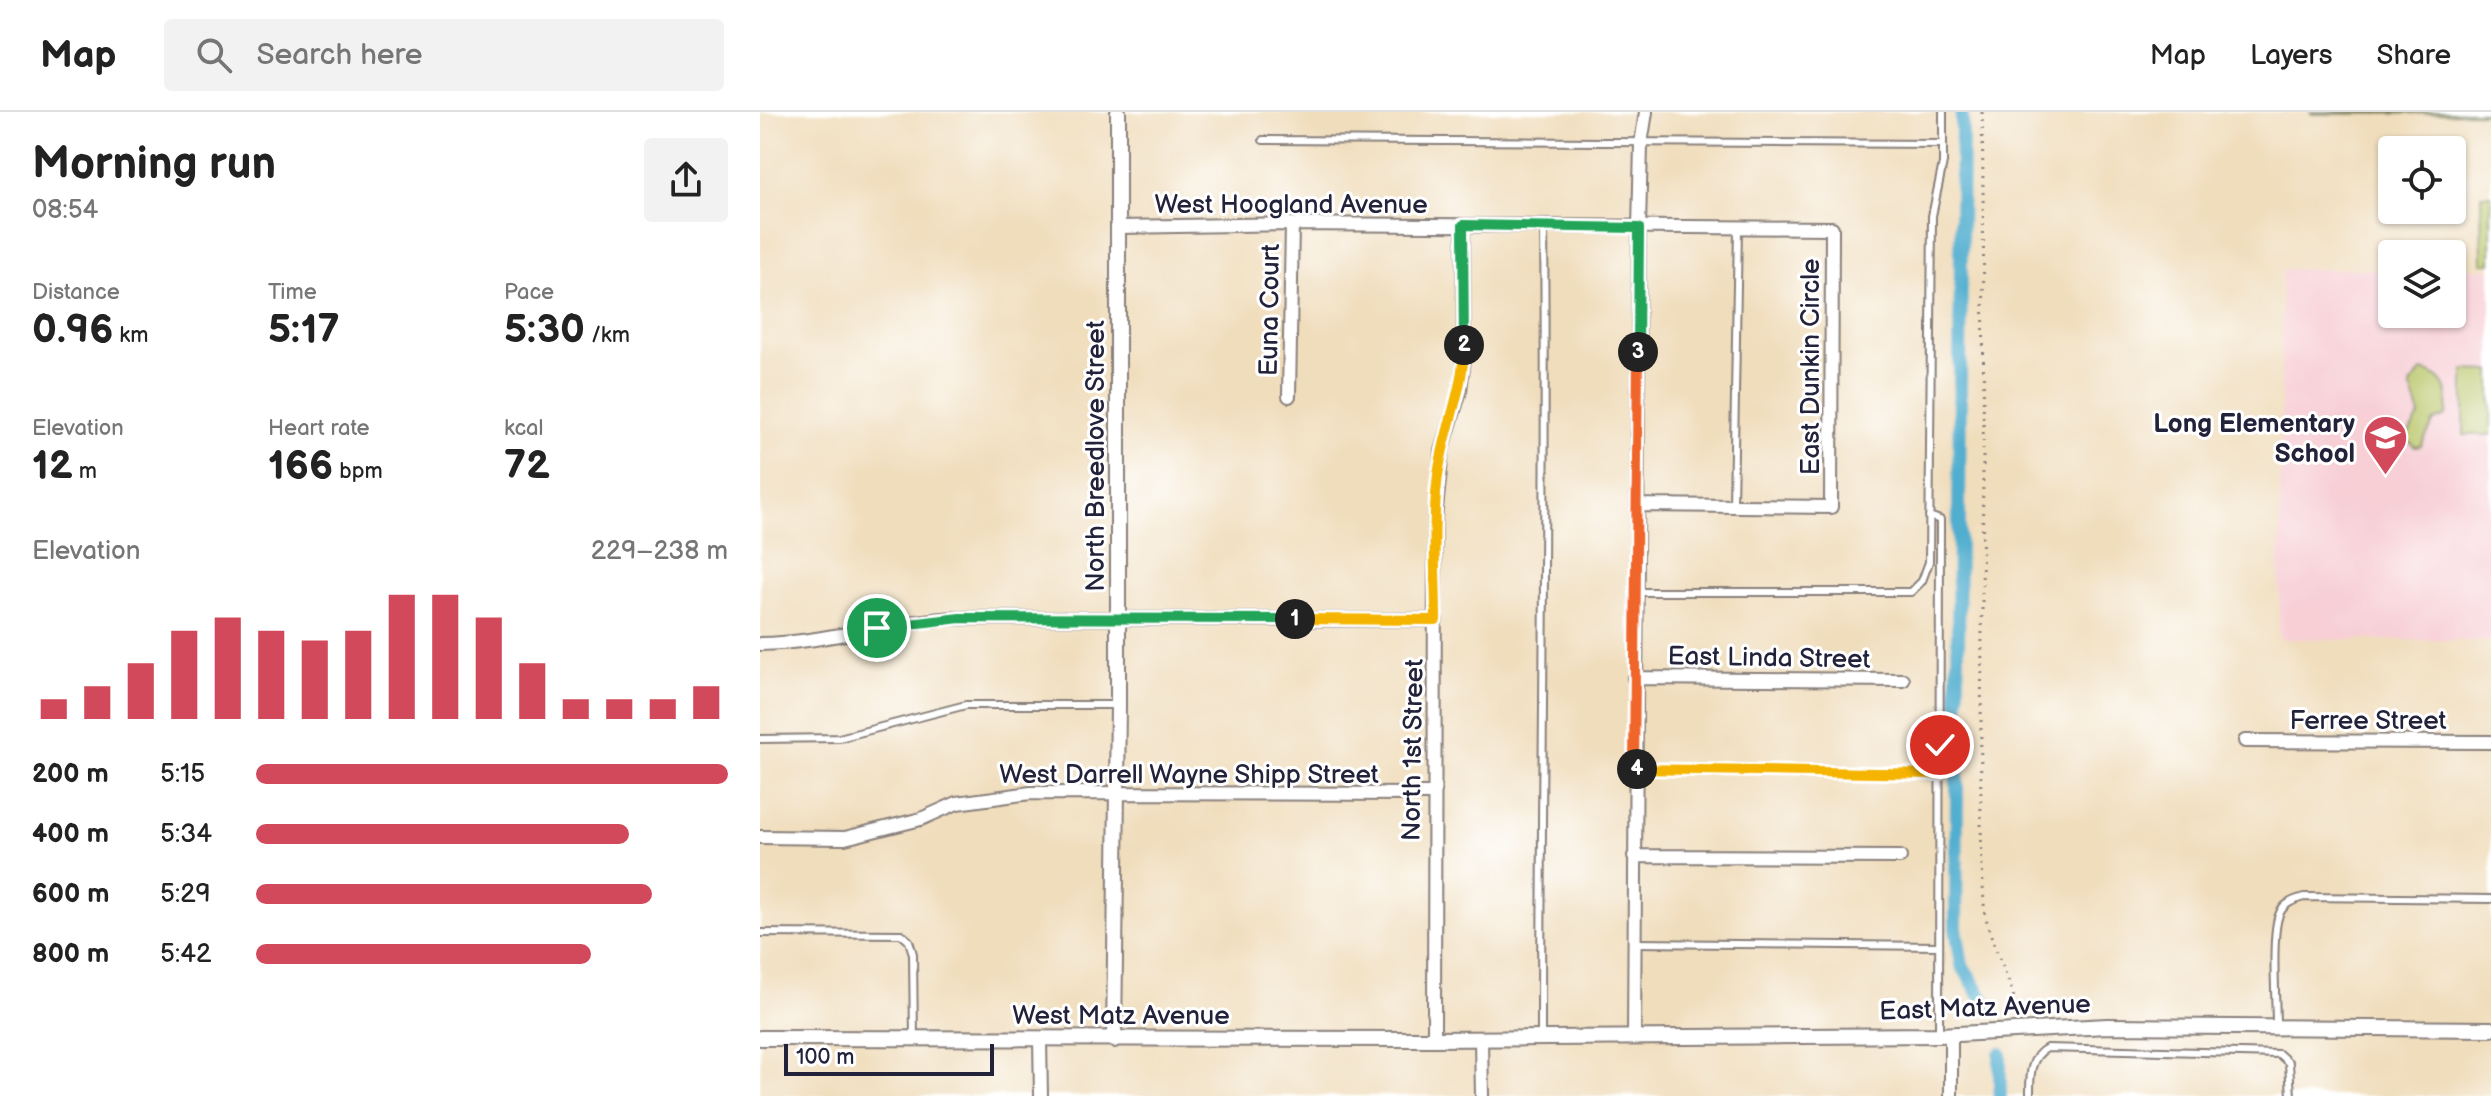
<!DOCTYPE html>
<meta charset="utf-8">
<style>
body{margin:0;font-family:"Balsamiq Sans",sans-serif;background:#f2f2f2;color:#222;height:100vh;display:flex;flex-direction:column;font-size:30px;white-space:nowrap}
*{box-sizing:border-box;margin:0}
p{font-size:26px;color:#767676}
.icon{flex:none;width:44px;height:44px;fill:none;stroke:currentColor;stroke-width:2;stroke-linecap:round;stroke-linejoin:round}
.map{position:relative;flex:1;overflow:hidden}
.drawer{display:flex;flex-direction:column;background:#fff;width:760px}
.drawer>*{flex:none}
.fabs{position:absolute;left:1618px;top:24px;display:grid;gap:16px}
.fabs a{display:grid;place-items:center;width:88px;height:88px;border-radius:8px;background:#fff;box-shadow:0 2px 6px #0004;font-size:40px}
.scale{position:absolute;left:24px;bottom:20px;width:210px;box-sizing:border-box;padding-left:8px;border:4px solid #22223b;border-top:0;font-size:22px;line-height:28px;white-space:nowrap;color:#22223b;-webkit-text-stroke:6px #fff;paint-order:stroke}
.pin{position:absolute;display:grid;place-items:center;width:68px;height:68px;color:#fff;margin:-34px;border:4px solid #fff;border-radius:50%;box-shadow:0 2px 8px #0007}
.km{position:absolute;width:40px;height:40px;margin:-20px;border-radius:50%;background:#222;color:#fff;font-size:22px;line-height:40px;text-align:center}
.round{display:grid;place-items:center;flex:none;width:84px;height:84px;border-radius:8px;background:#f2f2f2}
.headline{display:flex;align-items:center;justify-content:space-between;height:136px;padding:0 32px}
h1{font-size:44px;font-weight:700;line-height:60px}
.stats{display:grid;grid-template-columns:repeat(3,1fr);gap:12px;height:136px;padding:8px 32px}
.stats div{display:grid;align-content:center}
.stats b{font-size:40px;font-weight:700}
.stats small{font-size:22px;font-weight:400}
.stats p{font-size:22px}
.chart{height:224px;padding:16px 32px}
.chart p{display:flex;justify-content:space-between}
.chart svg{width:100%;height:144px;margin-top:8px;stroke:#d1495b;stroke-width:6}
ul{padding:0 32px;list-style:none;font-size:26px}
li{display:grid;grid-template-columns:128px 96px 1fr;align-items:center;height:60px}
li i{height:20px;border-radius:10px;background:#d1495b}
header{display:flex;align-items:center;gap:48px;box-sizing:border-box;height:112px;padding:0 40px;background:#fff;border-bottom:2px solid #e0e0e0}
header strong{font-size:38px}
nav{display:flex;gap:44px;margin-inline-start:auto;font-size:28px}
.search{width:560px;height:72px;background:#f2f2f2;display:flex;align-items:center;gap:20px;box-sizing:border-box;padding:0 28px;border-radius:8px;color:#767676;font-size:30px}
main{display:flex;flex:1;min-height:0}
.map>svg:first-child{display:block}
</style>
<header>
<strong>Map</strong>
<div class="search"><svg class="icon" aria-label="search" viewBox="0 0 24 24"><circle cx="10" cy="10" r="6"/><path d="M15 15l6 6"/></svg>Search here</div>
<nav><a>Map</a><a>Layers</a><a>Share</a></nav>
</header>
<main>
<section class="drawer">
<div class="headline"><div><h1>Morning run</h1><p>08:54</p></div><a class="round"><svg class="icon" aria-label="share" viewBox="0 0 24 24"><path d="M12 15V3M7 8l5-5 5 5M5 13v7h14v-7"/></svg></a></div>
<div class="stats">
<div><p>Distance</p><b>0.96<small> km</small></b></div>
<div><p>Time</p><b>5:17</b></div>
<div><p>Pace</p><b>5:30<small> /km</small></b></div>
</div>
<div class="stats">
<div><p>Elevation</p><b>12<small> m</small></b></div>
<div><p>Heart rate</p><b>166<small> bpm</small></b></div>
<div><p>kcal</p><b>72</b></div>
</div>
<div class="chart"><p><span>Elevation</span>229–238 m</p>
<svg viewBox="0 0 160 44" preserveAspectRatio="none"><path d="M5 44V38M15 44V34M25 44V27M35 44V17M45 44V13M55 44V17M65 44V20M75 44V17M85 44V6M95 44V6M105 44V13M115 44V27M125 44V38M135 44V38M145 44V38M155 44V34"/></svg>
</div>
<ul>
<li><b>200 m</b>5:15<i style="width:100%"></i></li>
<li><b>400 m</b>5:34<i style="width:79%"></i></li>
<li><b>600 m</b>5:29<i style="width:84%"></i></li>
<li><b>800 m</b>5:42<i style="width:71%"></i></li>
</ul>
</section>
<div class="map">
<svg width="1731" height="984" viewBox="0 0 1731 984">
<rect width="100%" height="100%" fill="#fff"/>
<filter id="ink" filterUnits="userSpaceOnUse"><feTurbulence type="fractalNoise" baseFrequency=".0125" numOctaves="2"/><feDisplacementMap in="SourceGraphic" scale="16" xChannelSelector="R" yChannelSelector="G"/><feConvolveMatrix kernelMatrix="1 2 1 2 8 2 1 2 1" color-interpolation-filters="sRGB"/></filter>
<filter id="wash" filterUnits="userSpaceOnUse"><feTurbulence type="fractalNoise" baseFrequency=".006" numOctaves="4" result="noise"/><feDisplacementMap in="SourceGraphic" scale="32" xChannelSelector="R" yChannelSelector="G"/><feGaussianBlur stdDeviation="1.8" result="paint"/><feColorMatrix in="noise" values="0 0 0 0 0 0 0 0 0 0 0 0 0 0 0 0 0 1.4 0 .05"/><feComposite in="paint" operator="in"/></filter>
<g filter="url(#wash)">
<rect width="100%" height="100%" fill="#f0ddbc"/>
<path fill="#f7cfd5" d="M1522 157H1632V202H1692V157H1731V529L1519 527Z"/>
<path fill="#b9c668" stroke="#6e7452" stroke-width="2" d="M1550 0H1731V1L1552 2Z
M1721 83H1731V151H1722Z
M1704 258 1731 259V323H1704Z
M1662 259C1688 265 1690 282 1686 304L1674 309 1661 334 1655 335 1646 326 1660 303 1650 273Z"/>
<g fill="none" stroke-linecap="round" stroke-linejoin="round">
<path stroke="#51aecf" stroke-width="14" d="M1202 0 1196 816 1202 853 1228 895
M1240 984V942"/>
</g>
</g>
<g filter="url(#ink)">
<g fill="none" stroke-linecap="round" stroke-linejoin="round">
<defs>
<path id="service" d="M503 28 1183 32
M973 393 978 117
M1169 404 1180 408 1179 923
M878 480H1151L1162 469 1169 450 1172 104 1183 51V0
M0 627 79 626 206 593H356
M875 657 1179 662
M0 821 141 822 149 829 153 842 154 927
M874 831 1179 834
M1516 913C1516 888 1511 824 1519 803 1523 792 1533 788 1544 785L1731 787
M781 927C781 656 787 385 784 115
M1270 984C1270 966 1269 945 1287 936L1519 942 1529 951 1531 984"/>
<path id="minor" d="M359 115 532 112 1072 116 1071 395 877 393
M529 284 532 112
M0 532C68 531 132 508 200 506L676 508
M874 566 1143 568
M1485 629 1731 630
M0 725 85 726 161 707 197 691 271 681 673 682
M874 744 1140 745
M1191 923V984
M874 926 879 116 881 32 886 0
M674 927 675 407 682 339 700 279 704 247 703 113
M721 927 722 984
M280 928 281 984"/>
<path id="tertiary" d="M0 926 674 927 1179 923 1347 914 1731 917
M354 928 358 593V0"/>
</defs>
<use href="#service" stroke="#89807c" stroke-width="10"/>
<use href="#minor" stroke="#89807c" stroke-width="16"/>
<use href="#tertiary" stroke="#89807c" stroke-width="18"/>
<path stroke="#89807c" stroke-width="3" stroke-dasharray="2 6" stroke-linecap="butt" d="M1222 0C1225 167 1223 334 1222 501 1222 598 1218 695 1224 791 1227 832 1255 868 1257 906"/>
<use href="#service" stroke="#fff" stroke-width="6"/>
<use href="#minor" stroke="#fff" stroke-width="12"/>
<use href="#tertiary" stroke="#fff" stroke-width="14"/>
</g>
</g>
<g fill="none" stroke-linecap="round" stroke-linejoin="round" filter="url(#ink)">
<defs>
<path id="split-1" d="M117 516 200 506 535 507"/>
<path id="split-2" d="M535 507 676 508C676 463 672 417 677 372 681 324 704 281 704 233"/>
<path id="split-3" d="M704 233 703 113 879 116 878 240"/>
<path id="split-4" d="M877 657H874L878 240"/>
<path id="split-5" d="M877 657 1179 662 1180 633"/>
</defs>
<use href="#split-1" stroke="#fff" stroke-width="16"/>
<use href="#split-2" stroke="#fff" stroke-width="16"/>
<use href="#split-3" stroke="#fff" stroke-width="16"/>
<use href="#split-4" stroke="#fff" stroke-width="16"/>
<use href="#split-5" stroke="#fff" stroke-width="16"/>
<use href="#split-1" stroke="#22a559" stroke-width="10"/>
<use href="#split-2" stroke="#f5b400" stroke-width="10"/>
<use href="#split-3" stroke="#22a559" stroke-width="10"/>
<use href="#split-4" stroke="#f0652b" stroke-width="10"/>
<use href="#split-5" stroke="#f5b400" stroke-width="10"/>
</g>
<defs>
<symbol id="school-pin" viewBox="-11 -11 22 30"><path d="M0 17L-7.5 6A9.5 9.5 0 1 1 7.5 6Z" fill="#d1495b" stroke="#fff"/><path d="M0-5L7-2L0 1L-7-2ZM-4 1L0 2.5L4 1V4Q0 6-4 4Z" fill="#fff"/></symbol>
</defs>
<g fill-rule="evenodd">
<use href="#school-pin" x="1600" y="300" width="51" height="69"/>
</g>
<g text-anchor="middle" stroke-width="6" stroke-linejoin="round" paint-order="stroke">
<g font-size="26" fill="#22223b" stroke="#fff">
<text x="531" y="101">West Hoogland Avenue</text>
<text transform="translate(509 198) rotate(-89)" y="9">Euna Court</text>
<text transform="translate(1050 255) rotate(-90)" y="9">East Dunkin Circle</text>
<text transform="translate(335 344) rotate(-90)" y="9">North Breedlove Street</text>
<text transform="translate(1009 545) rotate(1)" y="9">East Linda Street</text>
<text x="1608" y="617">Ferree Street</text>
<text transform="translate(652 638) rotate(-89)" y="9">North 1st Street</text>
<text x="429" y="671">West Darrell Wayne Shipp Street</text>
<text transform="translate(1225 895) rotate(-2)" y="9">East Matz Avenue</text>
<text x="361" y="912">West Matz Avenue</text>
</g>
<g font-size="26" font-weight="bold" fill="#22223b" stroke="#fff" text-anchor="end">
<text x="1595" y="320">Long Elementary<tspan x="1595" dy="30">School</tspan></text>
</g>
</g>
</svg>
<div class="fabs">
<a><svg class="icon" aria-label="locate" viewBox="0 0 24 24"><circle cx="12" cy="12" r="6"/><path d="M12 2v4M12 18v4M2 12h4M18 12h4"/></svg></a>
<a><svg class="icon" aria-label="layers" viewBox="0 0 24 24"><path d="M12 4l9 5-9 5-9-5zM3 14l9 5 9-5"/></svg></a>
</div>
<div class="scale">100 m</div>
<div class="pin" style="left:117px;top:516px;background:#1e9e55"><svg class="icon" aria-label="arrive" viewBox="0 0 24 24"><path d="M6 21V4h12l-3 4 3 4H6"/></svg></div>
<div class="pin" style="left:1180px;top:633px;background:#d93025"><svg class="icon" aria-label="check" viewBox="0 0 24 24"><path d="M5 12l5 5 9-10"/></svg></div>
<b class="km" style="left:535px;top:507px">1</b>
<b class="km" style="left:704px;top:233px">2</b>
<b class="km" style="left:878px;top:240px">3</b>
<b class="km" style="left:877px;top:657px">4</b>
</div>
</main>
